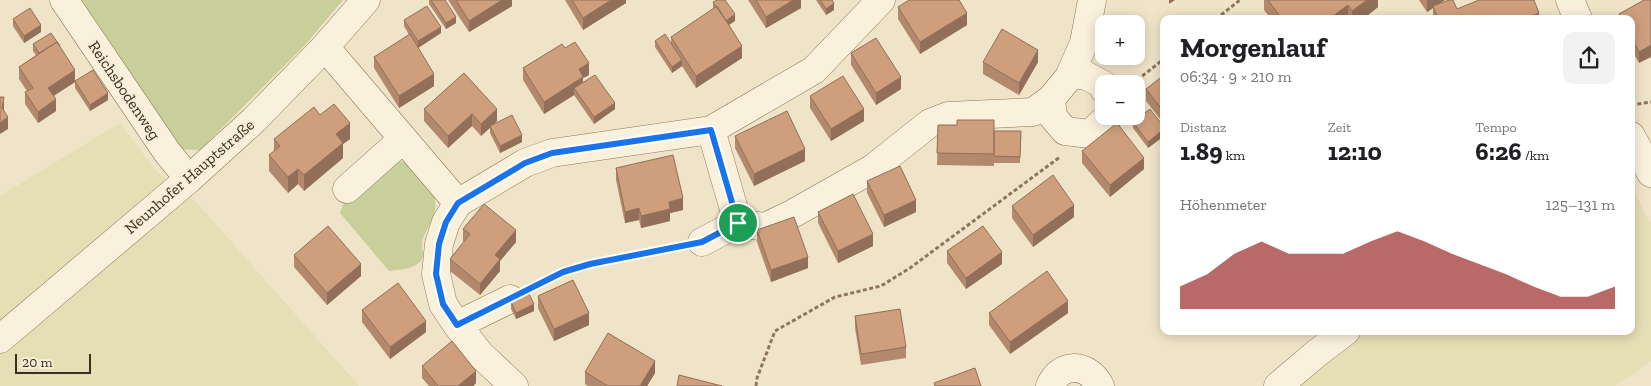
<!DOCTYPE html>
<html lang="de">
<meta charset="utf-8">
<style>
body{margin:0;font-family:"Zilla Slab",serif;background:#f2f2f2;color:#202124;height:100vh;display:flex;flex-direction:column;font-size:19px;white-space:nowrap}
*{box-sizing:border-box;margin:0}
p{font-size:16px;color:#757577}
.icon{flex:none;width:28px;height:28px;fill:none;stroke:currentColor;stroke-width:2;stroke-linecap:round;stroke-linejoin:round}
.map{position:relative;flex:1;overflow:hidden}
.drawer{position:absolute;left:1160px;top:15px;width:475px;height:320px;display:flex;flex-direction:column;background:#fff;border-radius:10px;box-shadow:0 2px 12px #0003}
.drawer>*{flex:none}
.fabs{position:absolute;left:1095px;top:15px;display:grid;gap:10px}
.fabs a{display:grid;place-items:center;width:50px;height:50px;border-radius:10px;background:#fff;box-shadow:0 2px 12px #0003;font-size:25px}
.scale{position:absolute;left:15px;bottom:12px;width:76px;box-sizing:border-box;padding-left:5px;border:2px solid #3d2e20;border-top:0;font-size:14px;line-height:18px;white-space:nowrap;color:#3d2e20;-webkit-text-stroke:4px #f7eed8;paint-order:stroke}
.pin{position:absolute;display:grid;place-items:center;width:42px;height:42px;color:#fff;margin:-21px;border:2px solid #fff;border-radius:50%;box-shadow:0 1px 5px #0007}
.round{display:grid;place-items:center;flex:none;width:52px;height:52px;border-radius:10px;background:#f2f2f2}
.head{display:flex;align-items:center;justify-content:space-between;height:85px;padding:0 20px}
h1{font-size:28px;font-weight:700;line-height:38px}
.stats{display:grid;grid-template-columns:repeat(3,1fr);gap:8px;height:85px;padding:5px 20px}
.stats div{display:grid;align-content:center}
.stats b{font-size:25px;font-weight:700}
.stats small{font-size:14px;font-weight:400}
.stats p{font-size:14px}
.chart{height:140px;padding:10px 20px}
.chart p{display:flex;justify-content:space-between}
.chart svg{width:100%;height:90px;margin-top:5px;fill:#9e2a2b;opacity:.7}
.map>svg:first-child{display:block}
</style>
<div class="map">
<svg width="1651" height="386" viewBox="0 0 1651 386">
<rect width="100%" height="100%" fill="#f0e4c8"/>
<path fill="#e6deb5" d="M120 123 157 172 197 203 359 386H0V196Z
M1631 186 1651 224V361L1615 386H1292L1360 331H1631Z"/>
<path fill="#c9cf9b" d="M77 0H343L305 45 200 150 174 149Z
M394 161 407 162C422 177 443 193 433 217 430 225 424 233 422 242 421 247 424 252 423 257 419 269 399 270 389 271L340 213 345 200Z"/>
<g fill="none" stroke-linecap="round" stroke-linejoin="round">
<defs>
<path id="minor" d="M64 0 167 152 189 179
M1092 0 1084 43 1069 77 1051 99 1053 117 1065 131 1090 134 1109 116
M1570 0 1578 19
M325 47 458 203 525 163 552 153 711 130 814 70 881 0
M1069 77 1083 74 1102 84 1104 89
M711 130 738 223 765 227 794 213 872 169 930 123 948 116 1033 112 1051 99
M1631 136 1651 173
M347 189 403 139
M458 203 446 222 439 244 436 274 443 304 457 325 480 354 514 386
M702 242 738 223
M457 325 510 299
M0 339 189 179 254 120 325 47 366 0
M1050 386C1061 361 1088 363 1100 386
M1278 386 1317 353 1346 331"/>
</defs>
<use href="#minor" stroke="#8d765c" stroke-width="29"/>
<path stroke="#8d765c" stroke-width="3" stroke-dasharray="4 2.5" stroke-linecap="butt" d="M1216 19 1240 0
M1132 84 1164 59
M1631 105 1651 102
M533 287 563 271 591 264 677 247
M756 386 757 378 775 331 835 297 881 286 910 268 1060 157"/>
<use href="#minor" stroke="#faf1dc" stroke-width="28"/>
</g>
<path fill="#b2896c" d="M429 0H445L456 23 446 29 429 4Z
M448 0H512V6L469 32Z
M565 0H626V3L583 30Z
M748 0H801V8L766 28Z
M816 0H832L834 10 826 15Z
M1264 0H1378V7L1363 19H1271L1264 10Z
M1419 0H1445L1439 4 1457 9 1539 19H1433V8L1427 12Z
M1644 0 1639 63 1631 49V19H1619V14Z
M713 2 735 21 729 25 742 58 696 88 682 66 672 73 655 47V41L671 42V37L713 9Z
M898 7 967 25 920 54 898 19Z
M13 19 41 32 24 43 13 26Z
M404 20 441 33 418 48 434 86 399 108 374 68V57L409 35 404 26Z
M33 44 75 81 108 100 90 111 75 88V82L54 96 56 111 38 123 25 104V92L27 91 19 79V67L36 55 33 51Z
M565 48 589 75 583 78V82L615 109 594 124 574 95 544 114 523 80V68Z
M851 53 901 89 876 105 851 65Z
M983 62H1038L1019 95 983 74Z
M464 73 497 121 494 124 522 142 500 153 490 133V128L481 136 472 126 448 148 424 121V109Z
M1164 75V124L1146 101V89Z
M810 96 864 121 831 141 810 108Z
M320 115 350 139 343 144V158L304 191 298 184 288 193 269 171V155L274 151V139Z
M1133 122 1164 127V136L1148 148 1133 128Z
M938 125 994 131H1021L1020 163H994V166L937 165Z
M735 136 805 161 754 186 735 148Z
M1082 151 1144 169 1110 197 1082 163Z
M616 168 683 210 670 213V221L641 228 639 220 625 223 616 180Z
M867 181 916 212 884 227 867 193Z
M1012 206 1074 217 1033 247 1012 218Z
M818 212 873 246 838 263 818 223Z
M463 229 516 242 500 261V271L480 295 450 271V259L464 242 463 241Z
M757 230 808 268 771 282 757 242Z
M947 251 1002 264 966 289 947 263Z
M294 255 361 276 327 305 294 267Z
M538 296 589 325 554 341 538 308Z
M511 302 534 311 516 319 511 309Z
M362 310 426 332 390 359 362 322Z
M989 313H1068L1010 354 989 325Z
M855 316 906 347V358L861 365 855 328Z
M422 366 476 383 473 386H429L422 378Z
M585 372 655 373 647 386H588L585 384Z"/>
<path fill="#916f58" d="M502 0H512V6L469 32V21Z
M611 0H626V3L583 30V18Z
M793 0H801V8L766 28V17Z
M1169 0H1175L1169 4Z
M1367 0H1378V7L1363 19H1352V11Z
M1427 0H1445L1427 12Z
M834 3V10L826 15V9Z
M1348 5V19H1329Z
M967 13V25L920 54V42Z
M1539 13V19H1525Z
M735 14V21L725 27V21Z
M456 17V23L446 29V23Z
M41 25V32L24 43V36Z
M441 27V33L418 48V41Z
M1651 45V57L1639 63V52Z
M742 46V58L696 88V76Z
M1038 50V62L1019 95V83Z
M682 60V66L672 73V67Z
M589 63V75L583 78V89L574 88V95L544 114V102L579 69Z
M75 70V82L48 99V88Z
M434 74V86L399 108V96Z
M901 77V89L876 105V93Z
M108 93V100L90 111V105Z
M4 97V109L2 120V108Z
M56 99V111L38 123V112Z
M615 103V109L594 124V117Z
M497 109V121L481 136V124Z
M864 109V121L831 141V129Z
M472 114V126L448 148V136Z
M8 117V129L0 134V123Z
M350 123V139L343 144V158L304 191V175L336 134Z
M1164 129V136L1148 148V142Z
M522 135V142L500 153V146Z
M805 149V161L754 186V174Z
M1144 158V169L1110 197V185Z
M298 169V184L288 193V177Z
M683 198V210L670 213V221L641 228V216L669 202Z
M916 200V212L884 227V215Z
M1074 205V217L1033 247V235Z
M639 208V220L625 223V212Z
M516 230V242L500 261V271L480 295V284L495 255Z
M873 234V246L838 263V251Z
M1002 252V264L966 289V278Z
M808 257V268L771 282V270Z
M361 264V276L327 305V293Z
M1068 301V313L1010 354V342Z
M534 304V311L516 319V313Z
M589 313V325L554 341V329Z
M426 321V332L390 359V347Z
M655 361V373L647 386H640Z
M476 371V383L473 386H458Z"/>
<path fill="#cf9f7d" stroke="#916f58" d="M431 0H445L456 17 446 23Z
M456 0H502L469 21Z
M572 0H611L583 18Z
M717 0H725L735 14 726 21 713 2Z
M756 0H793L766 17Z
M820 0H832L834 3 826 9Z
M909 0H959L967 13 920 42 898 7Z
M1268 0H1367L1352 11 1348 5 1329 19H1282Z
M1449 0H1453L1457 9 1479 0H1534L1539 13 1525 19H1438L1433 6Z
M1644 0H1651V45L1639 52 1631 37V19H1621L1619 14Z
M427 6 441 27 418 41 404 20Z
M717 6 742 46 696 76 671 37Z
M30 8 41 25 24 36 13 19Z
M1403 16 1405 19H1399Z
M1002 29 1038 50 1019 83 983 62Z
M51 33 60 46 57 42 39 53 33 44Z
M410 34 434 74 399 96 374 57Z
M665 34 682 60 672 67 655 41Z
M876 38 901 77 876 93 851 53Z
M57 42 75 70 48 88 56 99 38 112 25 92 33 88 19 67Z
M575 42 589 63 579 69 583 77 544 102 523 68 562 44 565 48Z
M93 70 108 93 90 105 75 81Z
M464 73 497 109 481 124 472 114 448 136 424 109Z
M595 75 615 103 594 117 574 88Z
M1164 75V112L1146 89Z
M843 76 864 109 831 129 810 96Z
M0 97H4L2 108 8 117 0 123Z
M334 104 350 123 336 134 343 143 304 175 298 169 288 177 269 155 280 146 274 139 314 107 320 115Z
M1150 109 1164 127V129L1148 142 1133 122Z
M787 111 805 149 754 174 735 136Z
M512 115 522 135 500 146 490 126Z
M957 120H994V154L937 153 938 125H957Z
M1117 123 1144 158 1110 185 1082 151Z
M994 131H1021L1020 157 994 156Z
M673 155 683 198 669 202 670 209 641 216 639 208 625 212 616 168Z
M900 166 916 200 884 215 867 181Z
M1053 175 1074 205 1033 235 1012 206Z
M853 194 873 234 838 251 818 212Z
M484 204 516 230 495 255 500 259 480 284 450 259 470 234 463 229Z
M794 217 808 257 771 270 757 230Z
M328 226 361 264 327 293 294 255Z
M983 226 1002 252 966 278 947 251Z
M1047 271 1068 301 1010 342 989 313Z
M573 280 589 313 554 329 538 296Z
M398 283 426 321 390 347 362 310Z
M529 294 534 304 516 313 511 302Z
M900 309 906 347 861 354 855 316Z
M608 333 655 361 640 386H608L585 372Z
M452 341 476 371 458 386H438L422 366Z
M975 368 981 386H935L934 383Z
M679 375 722 386H677Z"/>
<g fill="none" stroke-linecap="round" stroke-linejoin="round">
<defs>
<path id="route" d="M711 130 738 223 702 242 590 264 563 272 457 325 443 304 436 274 439 244 446 222 458 203 525 163 552 153Z"/>
</defs>
<use href="#route" stroke="#fff" stroke-width="10"/>
<use href="#route" stroke="#1a73e8" stroke-width="6"/>
</g>
<g text-anchor="middle" stroke-width="4" stroke-linejoin="round" paint-order="stroke">
<g font-size="16" fill="#3d2e20" stroke="#f7eed8">
<text transform="translate(125 90) rotate(56)" y="6">Reichsbodenweg</text>
<text transform="translate(189 176) rotate(-41)" y="6">Neunhofer Hauptstraße</text>
</g>
</g>
</svg>
<div class="fabs">
<a>+</a>
<a>−</a>
</div>
<div class="scale">20 m</div>
<div class="pin" style="left:738px;top:223px;background:#1e9e55"><svg class="icon" aria-label="arrive" viewBox="0 0 24 24"><path d="M6 21V4h12l-3 4 3 4H6"/></svg></div>
<section class="drawer">
<div class="head"><div><h1>Morgenlauf</h1><p>06:34 · 9 × 210 m</p></div><a class="round"><svg class="icon" aria-label="share" viewBox="0 0 24 24"><path d="M12 15V3M7 8l5-5 5 5M5 13v7h14v-7"/></svg></a></div>
<div class="stats">
<div><p>Distanz</p><b>1.89<small> km</small></b></div>
<div><p>Zeit</p><b>12:10</b></div>
<div><p>Tempo</p><b>6:26<small> /km</small></b></div>
</div>
<div class="chart"><p><span>Höhenmeter</span>125–131 m</p>
<svg viewBox="0 0 160 44" preserveAspectRatio="none"><path d="M0 44V33L10 27L20 17L30 11L40 17L50 17L60 17L70 11L80 6L90 11L100 17L110 22L120 27L130 33L140 38L150 38L160 33V44z"/></svg>
</div>
</section>
</div>
